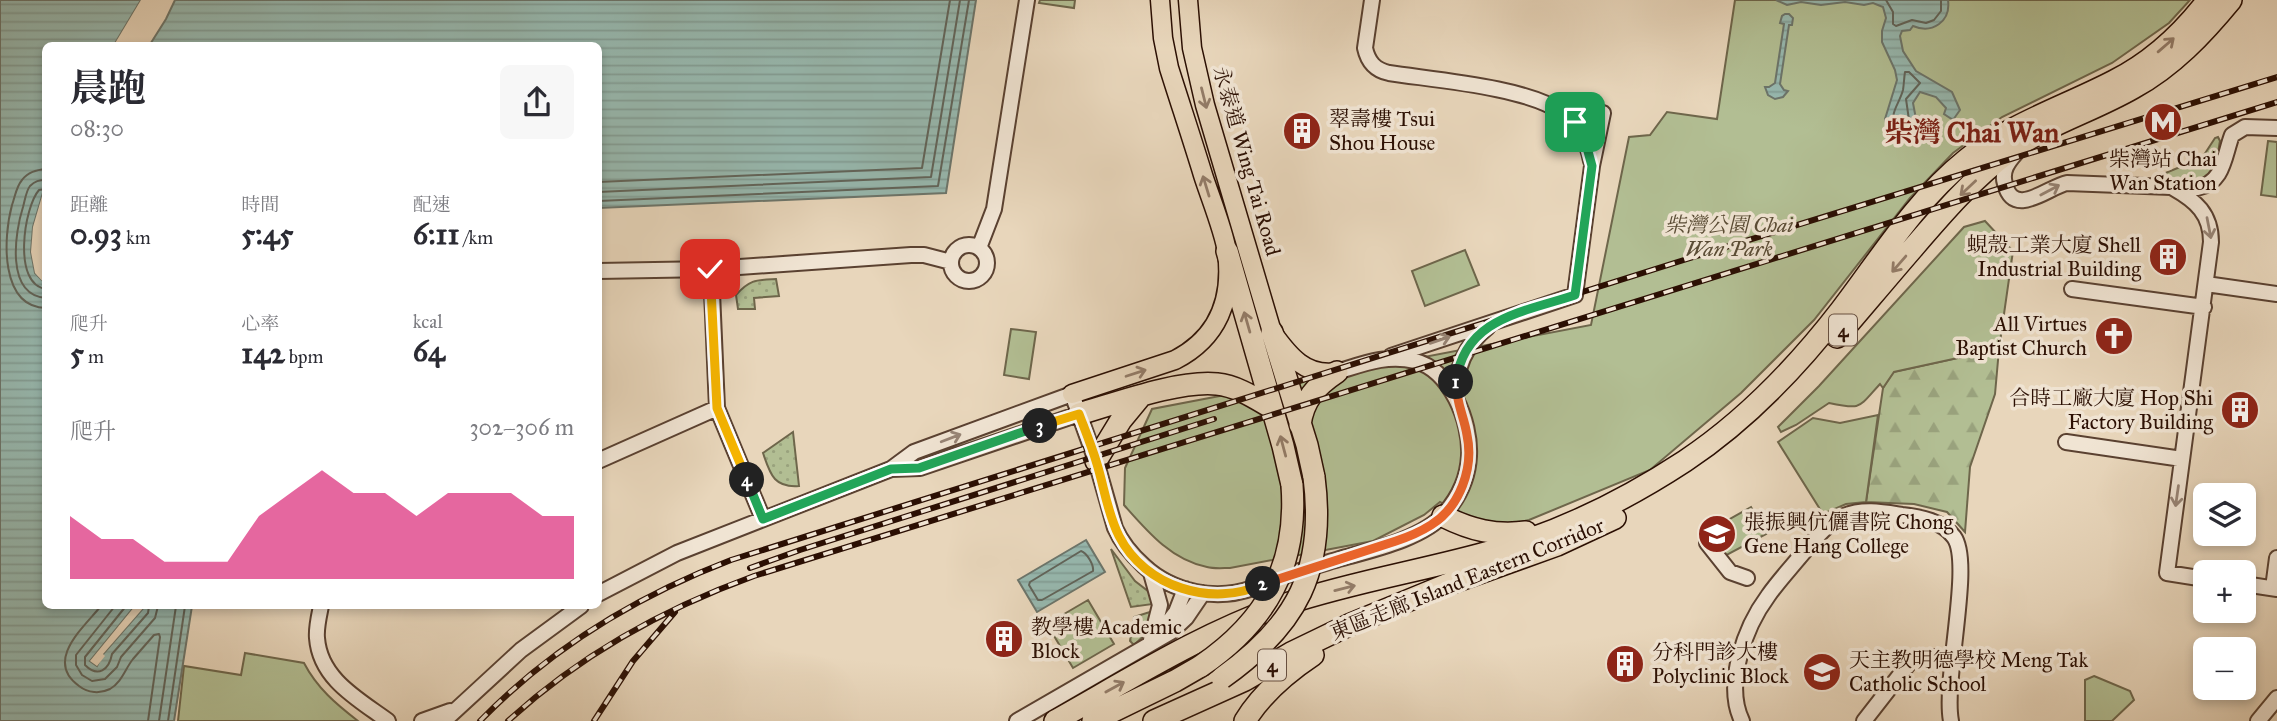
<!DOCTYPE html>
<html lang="zh-TW">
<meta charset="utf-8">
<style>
body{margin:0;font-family:"IM FELL Great Primer","Noto Serif TC",serif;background:#f7f7f7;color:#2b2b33;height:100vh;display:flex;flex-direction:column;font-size:26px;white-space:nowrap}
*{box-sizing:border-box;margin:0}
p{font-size:23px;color:#7c7c81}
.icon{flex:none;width:38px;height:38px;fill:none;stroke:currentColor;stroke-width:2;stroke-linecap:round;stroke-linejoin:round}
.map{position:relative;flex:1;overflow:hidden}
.drawer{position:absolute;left:42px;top:42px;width:560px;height:567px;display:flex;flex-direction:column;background:#fff;border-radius:10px;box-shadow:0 4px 10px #0003}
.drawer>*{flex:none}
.fabs{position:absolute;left:2193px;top:483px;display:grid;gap:14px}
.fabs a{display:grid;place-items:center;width:63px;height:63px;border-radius:10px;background:#fff;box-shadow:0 4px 10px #0003;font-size:35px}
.pin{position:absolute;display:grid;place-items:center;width:60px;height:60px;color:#fff;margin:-30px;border-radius:14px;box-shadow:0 4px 10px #0006}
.km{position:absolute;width:35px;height:35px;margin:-18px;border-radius:50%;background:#222;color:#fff;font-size:19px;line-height:35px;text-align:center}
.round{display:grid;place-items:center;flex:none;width:74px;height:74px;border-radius:10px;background:#f7f7f7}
.overview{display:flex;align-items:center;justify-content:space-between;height:119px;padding:0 28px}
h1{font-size:38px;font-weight:700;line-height:52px}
.figures{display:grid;grid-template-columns:repeat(3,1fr);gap:10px;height:119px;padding:7px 28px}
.figures div{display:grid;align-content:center}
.figures b{font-size:30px;font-weight:700}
.figures small{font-size:19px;font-weight:400}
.figures p{font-size:19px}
.chart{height:196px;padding:14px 28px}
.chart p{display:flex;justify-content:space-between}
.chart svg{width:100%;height:126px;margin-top:7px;fill:#db2777;opacity:.7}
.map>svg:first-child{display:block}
</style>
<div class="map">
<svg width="2277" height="721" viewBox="0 0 2277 721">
<defs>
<pattern id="grass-dots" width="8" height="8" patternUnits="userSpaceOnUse" patternTransform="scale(1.75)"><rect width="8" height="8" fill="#b2be93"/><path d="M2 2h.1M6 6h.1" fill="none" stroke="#99a27d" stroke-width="1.8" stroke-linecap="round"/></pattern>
<pattern id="forest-firs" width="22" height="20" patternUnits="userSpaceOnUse" patternTransform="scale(1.75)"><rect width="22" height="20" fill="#b2be93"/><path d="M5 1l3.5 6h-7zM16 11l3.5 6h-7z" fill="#99a27d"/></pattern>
<pattern id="water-rules" width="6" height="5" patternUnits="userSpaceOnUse" patternTransform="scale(1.75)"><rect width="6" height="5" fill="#97b9b0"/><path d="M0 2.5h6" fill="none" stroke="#829e96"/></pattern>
</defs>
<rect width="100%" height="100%" fill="#e8d6bb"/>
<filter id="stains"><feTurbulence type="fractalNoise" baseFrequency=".00286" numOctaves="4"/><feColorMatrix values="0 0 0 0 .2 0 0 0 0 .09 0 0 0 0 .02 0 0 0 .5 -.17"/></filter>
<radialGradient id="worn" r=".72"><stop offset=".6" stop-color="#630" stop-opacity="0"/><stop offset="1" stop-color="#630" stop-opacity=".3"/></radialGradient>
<path fill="url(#grass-dots)" stroke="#6e664b" stroke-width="2" d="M776 279 779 296 754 298 755 309H738L736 295C750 279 757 280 776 279Z
M793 432 799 486C773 488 770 473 763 453Z
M1111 549 1135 581 1153 595V604L1131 607Z
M1153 611 1149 631 1134 645 1130 641 1134 617Z"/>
<path fill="url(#forest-firs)" stroke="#6e664b" stroke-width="2" d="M1999 349 1995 394 1970 467 1965 532 1947 512 1914 504 1866 502 1883 388 1893 372Z"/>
<path fill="#b2be93" stroke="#6e664b" stroke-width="2" d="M1040 0H1075L1074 8 1039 3Z
M1735 0H2190L2169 23 2112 63 2002 117 1953 153 1910 198 1814 320 1741 393 1650 470 1529 520 1489 529 1440 502 1424 515 1373 541 1230 568C1223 568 1214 569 1207 567 1171 560 1147 531 1124 505L1125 468 1152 409 1591 325 1629 137 1650 135 1667 112 1717 119Z
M2218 137 2220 141C2218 150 2218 161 2215 170 2207 193 2169 181 2151 179L2202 158 2215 138Z
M2268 141 2277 142V197L2261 195Z
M1985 221 2013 251 1999 349 1894 372 1883 388 1880 384C1858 408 1862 410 1829 403L1796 425 1781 432 1778 427 1819 386 1964 227Z
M1465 250 1479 285 1425 306 1412 271Z
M1011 329 1036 332 1029 379 1004 375Z
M1878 415 1866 502 1846 504 1823 514 1778 442 1813 418 1840 423Z
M1751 507 1766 534 1721 558 1707 532Z
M1088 600 1114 644 1073 668 1047 624Z
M245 653 304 663C317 688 336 704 358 721H178L184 666 241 675Z
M2094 676 2130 691 2134 700 2112 721H2085V680Z"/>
<path fill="url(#water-rules)" stroke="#6c756b" stroke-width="2" d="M0 0H141L114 45 46 46 45 186 33 227 31 252 35 273 46 284V606H135L90 661 97 666 103 654 145 606H192L174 721H0Z
M175 0H976L946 193 599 208 598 46H149L166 19Z
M1776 0H1948C1951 22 1932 34 1913 26L1910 30 1902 31 1900 36 1903 51 1916 71 1952 92 1960 110 1953 120 1944 114 1946 108 1936 97 1920 92 1913 103 1916 119 1934 124V133L1906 138 1889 136 1885 119 1897 80 1895 70 1882 42V31L1886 18 1883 7 1873 3 1864 5 1845 2 1821 5 1801 2 1787 5Z
M1785 14H1789L1793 18 1792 25H1789L1780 84 1784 90 1788 91 1783 97 1775 99 1768 95 1765 87H1769L1775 83 1784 24 1780 23 1782 16Z
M1086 540 1105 572 1037 612 1018 580Z"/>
<path fill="#e8d6bb" d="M141 0H145L130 28 118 46 114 45Z
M45 186 46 198 36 228 35 252 36 267 46 280 45 284 35 273 31 252 33 227Z
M135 606H139L130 617 140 606H145L103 654 105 656 97 666 90 661Z"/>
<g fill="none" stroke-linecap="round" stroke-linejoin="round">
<path stroke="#61645a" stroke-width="2" d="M1886 0 1893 12V24L1896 26 1912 20 1926 23 1934 20 1941 11V0
M1905 72H1909L1920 83 1906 99 1909 120 1912 127 1911 130 1895 129C1889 112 1899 105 1903 90 1904 84 1904 78 1905 72Z
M46 169C36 170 28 172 22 180 16 187 15 197 12 205 3 238 0 307 46 308
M46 180C39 180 35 181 30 186 26 191 25 200 23 207 15 232 5 295 46 298
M598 182 922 168 950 0
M46 189 39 190C24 207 12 285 46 289
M598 192 931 177 960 0
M598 201 938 186 969 0
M1081 551C1087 553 1094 565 1093 571L1042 600H1038L1029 585 1030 582Z
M101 606C83 628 44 661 79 686 88 693 100 694 110 689 122 682 125 669 133 659 140 651 147 643 154 635L159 634 160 637 148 721
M115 606 76 655V665L82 675 92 681 105 679 117 667 121 657 155 618 158 606
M126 606 85 657V665C98 678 109 670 112 654L148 613 149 606
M159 721 176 606
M168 721 185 606"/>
<defs>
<path id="minor" d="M1372 0 1365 48C1368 62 1375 70 1389 73 1434 80 1526 87 1561 112 1577 123 1588 142 1591 161
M2016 153C2008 162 2001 171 2005 184 2014 219 2048 187 2067 183L2197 188C2224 183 2224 156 2232 135L2245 127 2277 128
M2173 188C2196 201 2211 214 2211 242L2167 573 2205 579
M951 263a18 18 0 1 1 36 0a18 18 0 1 1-36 0Z
M979 248 994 209 1027 0
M711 269 717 408 763 519
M598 271 711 269 911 255H924L951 262
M2206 284 2277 294
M2072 289 2204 307
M1391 356 1575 295 1592 166 1603 113 1559 111
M1456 397C1456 368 1464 346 1488 327
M2066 442 2182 459
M598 461 717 408
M891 469 920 468 1079 414
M1707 543 1730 572 1747 578
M2244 584 2277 589
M2273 588 2277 558
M598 594 677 553 891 469 914 452 1072 394 1096 461 1115 528C1122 544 1132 555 1144 566 1173 593 1217 601 1253 588 1262 585 1269 580 1278 578 1298 571 1319 565 1339 559 1371 550 1423 539 1445 513 1459 497 1468 477 1469 456 1471 421 1450 370 1415 361 1387 354 1363 364 1337 372
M321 606C319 616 316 628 317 638 320 679 358 699 388 721
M1160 633 1176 612 1185 589
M1150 644 1160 605 1151 573
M422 721 450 711
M444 721 521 650 581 606
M1017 721 1171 632 1186 618 1203 593
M1742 721C1724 684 1745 627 1768 596 1777 583 1788 571 1798 559 1812 543 1825 524 1844 516 1863 508 1883 512 1902 515 1921 517 1942 521 1954 537 1973 563 1943 680 1951 721
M1864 721 1910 662 1924 657H1953
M2258 721 2277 698"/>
<path id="major" d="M1188 0 1192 48 1205 105 1272 332C1289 356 1306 377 1337 372
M1072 394 1175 360C1218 338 1233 299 1227 252 1224 231 1210 197 1203 175 1192 139 1180 103 1169 68L1163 38 1160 0"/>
<path id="highway" d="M1227 251 1283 446 1292 485
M1272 332 1307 445 1314 477
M1837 337C1862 308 1887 278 1913 248 1943 213 1973 178 2010 151 2048 124 2093 111 2133 88 2173 66 2203 34 2231 0
M1079 414C1117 403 1179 380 1217 384 1237 386 1255 398 1272 408
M1300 425C1303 400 1316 386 1337 372
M1096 461 1121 420 1140 397
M1443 516C1471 530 1495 536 1526 532
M1055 721C1130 679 1204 632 1286 604 1355 581 1427 570 1496 550 1563 531 1627 499 1685 461 1745 421 1797 367 1841 310 1880 259 1915 201 1966 160 2009 124 2064 107 2114 81 2152 62 2182 34 2208 0
M1093 721 1175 681 1201 666
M1154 721 1245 680 1291 653 1351 624 1446 585 1557 545 1615 518
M1245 721C1262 693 1286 673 1313 655"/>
</defs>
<use href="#minor" stroke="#5a4131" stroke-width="18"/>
<use href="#major" stroke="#2b0f03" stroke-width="21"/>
<use href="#highway" stroke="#2b0f03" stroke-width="24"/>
<use href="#minor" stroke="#f0e4d3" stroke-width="14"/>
<use href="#major" stroke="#e8d6bb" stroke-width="18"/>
<use href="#highway" stroke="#e8d6bb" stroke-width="21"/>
<defs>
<path id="rail" d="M750 568 800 550 1214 419
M480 721C551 648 637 596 731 560L1687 259 2277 77
M508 721C580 655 663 609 754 576L2277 102
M594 721 633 661 675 612"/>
</defs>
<use href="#rail" stroke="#2b0f03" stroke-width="6"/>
<use href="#rail" stroke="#f0e4d3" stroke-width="3.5" stroke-dasharray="10" stroke-linecap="butt"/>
<defs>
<path id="highway-bridge" d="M1201 666C1267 621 1298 565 1292 485
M1222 678C1297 625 1326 570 1314 477"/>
</defs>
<use href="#highway-bridge" stroke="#2b0f03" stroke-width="24" stroke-linecap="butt"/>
<use href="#highway-bridge" stroke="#e8d6bb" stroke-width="21"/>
</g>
<defs><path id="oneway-shaft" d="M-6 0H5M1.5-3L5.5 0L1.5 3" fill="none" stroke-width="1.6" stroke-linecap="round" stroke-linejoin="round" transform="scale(1.75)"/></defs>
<g stroke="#937c68">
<use href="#oneway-shaft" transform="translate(2166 45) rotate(-41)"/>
<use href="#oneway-shaft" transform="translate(1204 98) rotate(76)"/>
<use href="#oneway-shaft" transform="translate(1206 186) rotate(-107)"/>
<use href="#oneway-shaft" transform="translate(1968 188) rotate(137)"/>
<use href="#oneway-shaft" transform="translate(1899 264) rotate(131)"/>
<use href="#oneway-shaft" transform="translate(1247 322) rotate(-106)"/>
<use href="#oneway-shaft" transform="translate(1136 373) rotate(-18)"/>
<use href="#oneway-shaft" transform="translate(1283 446) rotate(-105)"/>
<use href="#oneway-shaft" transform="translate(1345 588) rotate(-14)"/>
<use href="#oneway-shaft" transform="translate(1115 687) rotate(-29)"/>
</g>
<g stroke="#978475">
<use href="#oneway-shaft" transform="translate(2050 190) rotate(-28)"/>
<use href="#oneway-shaft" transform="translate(2209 228) rotate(79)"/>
<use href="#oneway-shaft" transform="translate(1440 340) rotate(-19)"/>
<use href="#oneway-shaft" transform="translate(951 438) rotate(-21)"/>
<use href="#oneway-shaft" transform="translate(2177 496) rotate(98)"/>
</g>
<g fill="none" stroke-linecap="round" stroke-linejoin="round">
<defs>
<path id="split-1" d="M1456 382C1464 318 1524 312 1575 295L1592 166 1586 144 1575 122"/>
<path id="split-2" d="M1263 584 1396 541C1408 537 1420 532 1431 525 1460 507 1474 468 1467 435 1464 416 1456 403 1456 382"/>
<path id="split-3" d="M1040 426 1079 414C1085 430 1092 447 1097 464 1104 487 1108 515 1119 536 1145 587 1212 608 1263 584"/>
<path id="split-4" d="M747 480 763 519 891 469 919 468 1040 426"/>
<path id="split-5" d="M710 269 717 408 747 480"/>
</defs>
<use href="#split-1" stroke="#fff" stroke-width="14"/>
<use href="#split-2" stroke="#fff" stroke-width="14"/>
<use href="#split-3" stroke="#fff" stroke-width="14"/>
<use href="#split-4" stroke="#fff" stroke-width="14"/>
<use href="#split-5" stroke="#fff" stroke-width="14"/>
<use href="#split-1" stroke="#22a559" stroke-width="9"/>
<use href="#split-2" stroke="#f0652b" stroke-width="9"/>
<use href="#split-3" stroke="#f5b400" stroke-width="9"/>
<use href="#split-4" stroke="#22a559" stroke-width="9"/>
<use href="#split-5" stroke="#f5b400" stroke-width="9"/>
</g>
<defs>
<symbol id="metro-disc" viewBox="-11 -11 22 22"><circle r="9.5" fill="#8f2418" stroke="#f0e4d3"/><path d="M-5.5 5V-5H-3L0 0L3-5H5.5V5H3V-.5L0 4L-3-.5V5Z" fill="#fff"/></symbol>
<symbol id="building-disc" viewBox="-11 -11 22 22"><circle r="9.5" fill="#8f2418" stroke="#f0e4d3"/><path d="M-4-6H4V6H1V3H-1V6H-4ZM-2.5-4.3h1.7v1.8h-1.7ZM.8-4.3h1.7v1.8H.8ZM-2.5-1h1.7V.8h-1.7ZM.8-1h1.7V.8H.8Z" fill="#fff"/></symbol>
<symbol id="church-disc" viewBox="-11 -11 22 22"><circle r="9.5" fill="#8f2418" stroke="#f0e4d3"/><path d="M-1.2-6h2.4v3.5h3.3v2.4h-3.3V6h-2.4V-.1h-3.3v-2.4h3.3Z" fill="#fff"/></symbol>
<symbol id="school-disc" viewBox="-11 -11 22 22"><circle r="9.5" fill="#8f2418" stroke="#f0e4d3"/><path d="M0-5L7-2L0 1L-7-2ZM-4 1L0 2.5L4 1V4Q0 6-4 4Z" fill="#fff"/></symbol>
</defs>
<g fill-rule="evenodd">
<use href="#metro-disc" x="2141" y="100" width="44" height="44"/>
<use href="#building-disc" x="1280" y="109" width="44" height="44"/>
<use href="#building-disc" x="2146" y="235" width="44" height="44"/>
<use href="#church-disc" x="2092" y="314" width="44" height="44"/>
<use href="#building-disc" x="2218" y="388" width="44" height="44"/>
<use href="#school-disc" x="1695" y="512" width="44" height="44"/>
<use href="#building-disc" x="982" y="617" width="44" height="44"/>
<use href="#building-disc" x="1603" y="642" width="44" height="44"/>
<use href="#school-disc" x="1800" y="650" width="44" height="44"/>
</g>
<g text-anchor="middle" stroke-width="7" stroke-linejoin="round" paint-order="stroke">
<g fill="#f0e4d3" stroke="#664f41" stroke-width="2">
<rect x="1829" y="314.5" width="28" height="31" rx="5"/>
<rect x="1258" y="649.5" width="28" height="31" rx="5"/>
</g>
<g font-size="19" font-weight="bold" fill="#2b0f03">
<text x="1843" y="337">4</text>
<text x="1272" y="672">4</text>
</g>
<g font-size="21" fill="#2b0f03" stroke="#f0e4d3" text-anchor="start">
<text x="1329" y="126">翠壽樓 Tsui<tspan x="1329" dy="24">Shou House</tspan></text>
<text x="2163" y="166" text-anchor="middle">柴灣站 Chai<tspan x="2163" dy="24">Wan Station</tspan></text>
<text x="2141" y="252" text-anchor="end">蜆殼工業大廈 Shell<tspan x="2141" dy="24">Industrial Building</tspan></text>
<text x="2087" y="331" text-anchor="end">All Virtues<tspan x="2087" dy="24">Baptist Church</tspan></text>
<text x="2213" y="405" text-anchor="end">合時工廠大廈 Hop Shi<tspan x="2213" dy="24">Factory Building</tspan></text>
<text x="1744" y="529">張振興伉儷書院 Chong<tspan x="1744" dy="24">Gene Hang College</tspan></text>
<text x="1031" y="634">教學樓 Academic<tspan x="1031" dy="24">Block</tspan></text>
<text x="1652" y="659">分科門診大樓<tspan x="1652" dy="24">Polyclinic Block</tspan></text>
<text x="1849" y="667">天主教明德學校 Meng Tak<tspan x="1849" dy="24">Catholic School</tspan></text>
</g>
<g font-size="21" fill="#2b0f03" stroke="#f0e4d3">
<text transform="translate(1247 161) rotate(74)" y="7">永泰道 Wing Tai Road</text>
<text transform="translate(1467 579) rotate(-22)" y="7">東區走廊 Island Eastern Corridor</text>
</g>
<g font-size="21" font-style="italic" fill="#5a4c35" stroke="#f0e4d3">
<text x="1729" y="232">柴灣公園 Chai<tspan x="1729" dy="24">Wan Park</tspan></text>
</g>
<g font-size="28" font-weight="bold" fill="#7a1f14" stroke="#f0e4d3">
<text x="1972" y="142">柴灣 Chai Wan</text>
</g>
</g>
<rect width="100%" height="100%" filter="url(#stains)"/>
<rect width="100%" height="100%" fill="url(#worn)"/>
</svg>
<div class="fabs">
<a><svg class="icon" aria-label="layers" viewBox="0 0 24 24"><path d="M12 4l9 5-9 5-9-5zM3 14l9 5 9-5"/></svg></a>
<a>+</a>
<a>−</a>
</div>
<div class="pin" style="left:1575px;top:122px;background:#1e9e55"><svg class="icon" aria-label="arrive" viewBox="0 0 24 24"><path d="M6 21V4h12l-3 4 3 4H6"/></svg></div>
<div class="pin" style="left:710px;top:269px;background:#d93025"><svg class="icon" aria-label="check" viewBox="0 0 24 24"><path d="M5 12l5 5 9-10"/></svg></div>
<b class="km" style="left:1456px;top:382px">1</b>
<b class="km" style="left:1263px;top:584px">2</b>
<b class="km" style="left:1040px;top:426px">3</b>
<b class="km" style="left:747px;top:480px">4</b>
<section class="drawer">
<div class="overview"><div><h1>晨跑</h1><p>08:30</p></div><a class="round"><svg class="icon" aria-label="share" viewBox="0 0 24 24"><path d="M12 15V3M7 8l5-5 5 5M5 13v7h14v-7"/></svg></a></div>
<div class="figures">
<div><p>距離</p><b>0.93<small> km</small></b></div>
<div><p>時間</p><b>5:45</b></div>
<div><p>配速</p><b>6:11<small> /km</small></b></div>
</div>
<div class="figures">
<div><p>爬升</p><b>5<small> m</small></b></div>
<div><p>心率</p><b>142<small> bpm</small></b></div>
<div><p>kcal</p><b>64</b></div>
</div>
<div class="chart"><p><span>爬升</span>302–306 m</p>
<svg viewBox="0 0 160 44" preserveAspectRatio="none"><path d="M0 44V22L10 30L20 30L30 38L40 38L50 38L60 22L70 14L80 6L90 14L100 14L110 22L120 14L130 14L140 14L150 22L160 22V44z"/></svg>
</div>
</section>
</div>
